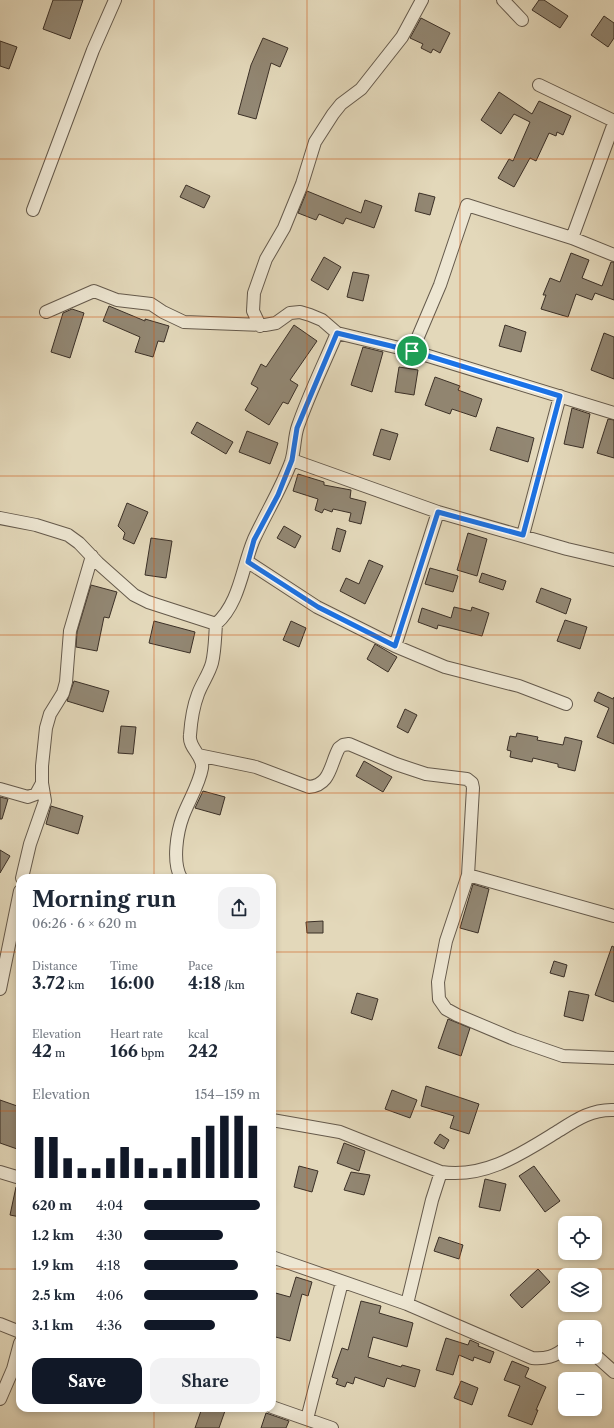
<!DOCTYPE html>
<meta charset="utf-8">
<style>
body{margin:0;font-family:"Libre Caslon Text",serif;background:#f2f2f3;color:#1f2937;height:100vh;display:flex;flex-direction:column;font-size:15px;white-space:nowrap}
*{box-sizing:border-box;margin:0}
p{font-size:13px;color:#747a83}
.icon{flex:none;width:22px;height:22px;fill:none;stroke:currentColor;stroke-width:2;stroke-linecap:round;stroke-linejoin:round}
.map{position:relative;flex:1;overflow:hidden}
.side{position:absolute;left:16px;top:874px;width:260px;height:538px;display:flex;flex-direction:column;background:#fff;border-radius:12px;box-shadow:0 2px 6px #0003}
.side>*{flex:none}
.buttons{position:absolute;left:558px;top:1216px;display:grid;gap:8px}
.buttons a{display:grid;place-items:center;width:44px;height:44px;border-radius:8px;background:#fff;box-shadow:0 2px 6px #0003;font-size:20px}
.pin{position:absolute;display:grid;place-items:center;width:34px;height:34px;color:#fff;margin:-17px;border:2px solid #fff;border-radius:50%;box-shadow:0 1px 4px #0007}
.round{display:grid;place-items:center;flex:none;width:42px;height:42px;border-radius:12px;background:#f2f2f3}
.head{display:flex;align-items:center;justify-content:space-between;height:68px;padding:0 16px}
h1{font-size:22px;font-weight:700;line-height:30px}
.figures{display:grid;grid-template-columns:repeat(3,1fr);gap:6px;height:68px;padding:4px 16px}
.figures div{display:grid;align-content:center}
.figures b{font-size:17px;font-weight:700}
.figures small{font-size:11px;font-weight:400}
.figures p{font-size:11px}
.chart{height:112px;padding:8px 16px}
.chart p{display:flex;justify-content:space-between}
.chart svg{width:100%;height:72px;margin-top:4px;stroke:#111827;stroke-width:6}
.cta{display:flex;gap:8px;margin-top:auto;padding:8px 16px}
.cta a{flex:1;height:46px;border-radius:12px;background:#111827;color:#fff;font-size:16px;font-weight:700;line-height:46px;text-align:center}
.cta a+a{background:#f2f2f3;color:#1f2937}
ul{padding:0 16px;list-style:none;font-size:13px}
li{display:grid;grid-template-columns:64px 48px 1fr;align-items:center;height:30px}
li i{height:10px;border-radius:5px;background:#111827}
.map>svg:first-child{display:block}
</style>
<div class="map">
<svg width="614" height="1428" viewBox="0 0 614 1428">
<rect width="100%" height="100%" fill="#e3d8ba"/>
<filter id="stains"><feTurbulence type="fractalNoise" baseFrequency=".005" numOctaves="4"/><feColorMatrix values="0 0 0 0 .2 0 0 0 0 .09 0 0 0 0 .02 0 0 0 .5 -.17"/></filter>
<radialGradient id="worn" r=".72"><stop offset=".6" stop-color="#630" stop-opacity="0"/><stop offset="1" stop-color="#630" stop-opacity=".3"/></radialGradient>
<path fill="#928773" stroke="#3b3027" d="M53 0H83L70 39 43 29Z
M539 0H544L568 16 560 28 532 10Z
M604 16 614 23V38L608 47 591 35Z
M421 18 450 33 440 53 433 49 431 53 421 48 423 44 410 38Z
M263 38 288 48 280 67 271 63 256 119 238 114 251 65Z
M0 41 17 47 9 69 0 66Z
M499 92 532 114 539 101 571 116 563 135 557 132 556 136 549 133 536 161 530 158 514 187 498 178 509 159 513 161 530 122 514 114 501 134 481 120Z
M186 185 210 196 204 208 180 197Z
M307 191 361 213 365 200 382 206 374 228 346 218 343 224 319 214 316 220 298 213Z
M419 193 435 197 430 215 415 211Z
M571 253 589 260 582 278 602 286 611 262H614V300L595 293 592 300 576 294 568 317 541 309 546 295H543L550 278 560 282Z
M324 257 341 267 328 290 311 280Z
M353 272 369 275 363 301 347 297Z
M109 306 145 321V319L169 326 164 342 158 341 153 357 135 352 140 337 103 321Z
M72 309 84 313 70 358 51 352 63 313Z
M294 325 317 341 290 380 298 385 288 404 283 402 269 425 245 410 258 388 251 384 261 364 266 367Z
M505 325 526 332 521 352 499 346Z
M604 333 614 337V379L591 370Z
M363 347 383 352 372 392 351 385Z
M399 367 418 370 414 395 395 392Z
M435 377 460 386 458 390 482 399 476 417 452 409 450 414 425 405Z
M572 408 590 414 583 448 564 444Z
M608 419 614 420V458L597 453Z
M197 422 233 442 226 454 191 433Z
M497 427 534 438 528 462 490 450Z
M381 429 398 434 390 460 373 455Z
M247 431 278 443 270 464 239 452Z
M298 474 324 482V485L351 490 350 498 366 502 361 524 349 521 351 513 333 509 332 512 324 509 322 513 315 510 318 499 293 491Z
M127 503 148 512 134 544 123 539 125 533 118 526Z
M284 526 301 536 295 548 277 538Z
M337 528 346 531 340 552 332 549Z
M468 533 487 539 477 576 457 570Z
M151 538 172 541 166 578 145 575Z
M369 560 383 566 365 604 340 591 346 578 359 584Z
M430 568 458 576 453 592 425 584Z
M482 573 506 581 503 590 479 582Z
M91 585 117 592 109 618 104 617 97 651 76 647 77 632Z
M541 588 571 599 566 614 536 602Z
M454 607 471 611 472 607 489 613 482 636 438 625 437 629 418 622 422 608 451 618Z
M565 620 587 627 580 649 557 641Z
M154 621 195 632 190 653 149 643Z
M291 621 306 628 299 647 283 640Z
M375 644 397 657 388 672 367 659Z
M74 681 109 691 103 712 67 701Z
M598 692 613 699 614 697V744L597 737 609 708 594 701Z
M405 709 417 715 408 733 397 727Z
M121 726 136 727 133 754 118 753Z
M517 733 538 737 537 740 563 745 565 737 582 741 575 771 558 767V764L533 758 532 762 510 757 511 751 507 750 510 736 516 737Z
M364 761 392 777 383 792 356 776Z
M203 791 225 797 220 815 195 808Z
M0 797 8 799 2 819H0Z
M51 806 83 816 78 834 46 824Z
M0 850 10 856 0 873Z
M473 884 489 889 478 933 460 928Z
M323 921V933H307L306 922Z
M612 946 614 947V1002L595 995Z
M554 961 567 965 564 977 550 973Z
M569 991 589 995 583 1021 564 1016Z
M357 993 378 999 372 1020 351 1013Z
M448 1019 470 1028 461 1056 438 1048Z
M426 1086 479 1104 469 1134 450 1128 454 1116 421 1106Z
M392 1090 417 1100 410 1118 385 1109Z
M0 1100 20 1107V1127L18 1135H20V1150L0 1143Z
M440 1134 449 1140 444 1149 434 1143Z
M344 1143 365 1151 359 1171 337 1163Z
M299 1166 318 1171 312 1192 294 1187Z
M534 1166 560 1201 545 1212 519 1176Z
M351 1172 370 1175 364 1195 344 1190Z
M485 1179 506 1184 500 1211 479 1207Z
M16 1187 20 1188V1217L10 1215Z
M439 1237 463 1245 459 1259 434 1251Z
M538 1269 550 1282 522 1308 510 1295Z
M296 1277 312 1282 308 1296 302 1294 290 1341 272 1336V1292L290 1297Z
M361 1301 381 1306 379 1313 413 1323 407 1347 373 1337 368 1357 401 1367 402 1365 420 1370 415 1387 387 1378 384 1387 355 1377 353 1384 347 1382 345 1387 336 1384 338 1379 332 1377 342 1348 348 1350Z
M446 1338 468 1345 470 1340 479 1344 478 1346 494 1352 490 1363 474 1357 473 1361 459 1355 453 1375 436 1370Z
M512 1361 529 1368 525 1377 546 1387 536 1410H538L532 1425 508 1416 520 1386 504 1380Z
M461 1381 478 1388 472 1405 454 1398Z
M202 1408H226L219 1428H195Z
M266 1413 289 1421 286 1428H261Z"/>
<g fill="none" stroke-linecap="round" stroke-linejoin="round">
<defs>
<path id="minor" d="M503 0 522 20
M539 85 614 121
M33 210 93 50 115 0
M572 238 614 123
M46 312 94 291 117 300 151 304 163 312 184 322 265 325 276 323 290 313 300 312 310 315 322 320 337 333 412 351 614 413
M260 326 253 311 254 293 266 259 284 228 302 184 315 142 333 114 341 104 361 89 402 37 422 0
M412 351 440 285 467 205 572 238 614 255
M292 460 438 512 567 549 614 560
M0 518 36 525 68 535 79 543 98 563 134 595 148 602 216 624
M523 535 560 396
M248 562 317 607 395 646 445 667 519 686 566 704
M395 646 438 512
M198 755 256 767 309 787C331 785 330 764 339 748L343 745 349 744 396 764 426 774 467 779 472 783 473 788 468 875 446 941 438 982 439 999 446 1009 457 1015 514 1039 563 1056 614 1058
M0 789 28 797 36 794 42 783
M468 875 614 916
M22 878 30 844 45 801 42 783V766L46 728 50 714 63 693 66 682 70 631 92 556
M181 878C172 862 177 832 183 816 189 800 199 785 202 768 204 756 188 748 190 735 191 721 193 707 198 694 202 683 209 674 212 663 215 651 215 637 216 624 240 603 242 567 254 539 266 513 281 489 291 462 295 450 294 437 298 426 309 394 324 364 337 333
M0 989 20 891
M272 1120 340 1132 441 1172C486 1179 524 1152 560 1130 577 1119 593 1109 614 1110
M0 1172 20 1178
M272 1257 407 1304 532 1358C545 1359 555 1357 565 1348
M407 1304 432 1200 441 1172
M0 1324 20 1332
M595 1355 614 1372
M0 1399 13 1369 20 1343
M272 1407 332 1428
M307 1419 342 1282"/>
</defs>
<use href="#minor" stroke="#655a4c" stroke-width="14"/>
<use href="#minor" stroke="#ede6d2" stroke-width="12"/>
</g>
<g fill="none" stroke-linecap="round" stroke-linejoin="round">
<defs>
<path id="route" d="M337 333 412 351 560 396 523 535 438 512 395 646 318 607 248 562 254 540 278 495 292 460 297 428Z"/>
</defs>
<use href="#route" stroke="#fff" stroke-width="8"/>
<use href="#route" stroke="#1a73e8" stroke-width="5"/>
</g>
<path fill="none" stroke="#ce5310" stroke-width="1" stroke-opacity="0.55" d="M154 0V878M307 0V1428M460 0V1428M0 159H614M0 317H614M0 476H614M0 635H614M0 793H614M0 952H20M272 952H614M0 1111H20M272 1111H614M0 1269H20M272 1269H614M154 1408V1428"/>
<rect width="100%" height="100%" filter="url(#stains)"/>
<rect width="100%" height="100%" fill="url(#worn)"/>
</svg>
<div class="buttons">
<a><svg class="icon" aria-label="locate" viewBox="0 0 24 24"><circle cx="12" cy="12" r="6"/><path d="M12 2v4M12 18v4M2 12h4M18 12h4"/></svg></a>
<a><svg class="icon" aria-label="layers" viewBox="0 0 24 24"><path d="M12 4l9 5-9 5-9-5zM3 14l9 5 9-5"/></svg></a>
<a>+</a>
<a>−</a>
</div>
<div class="pin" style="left:412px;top:351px;background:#1e9e55"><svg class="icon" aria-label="arrive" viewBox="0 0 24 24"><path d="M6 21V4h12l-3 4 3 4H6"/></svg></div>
<section class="side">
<div class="head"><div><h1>Morning run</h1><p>06:26 · 6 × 620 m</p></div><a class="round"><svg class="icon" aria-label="share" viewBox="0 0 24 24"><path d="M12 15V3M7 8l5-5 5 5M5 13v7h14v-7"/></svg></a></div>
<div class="figures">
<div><p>Distance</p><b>3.72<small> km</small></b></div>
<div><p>Time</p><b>16:00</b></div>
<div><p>Pace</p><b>4:18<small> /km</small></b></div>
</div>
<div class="figures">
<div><p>Elevation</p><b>42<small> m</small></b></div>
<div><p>Heart rate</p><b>166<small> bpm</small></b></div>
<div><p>kcal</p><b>242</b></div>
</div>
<div class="chart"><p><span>Elevation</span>154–159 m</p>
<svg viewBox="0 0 160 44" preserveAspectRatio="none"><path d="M5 44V19M15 44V19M25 44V32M35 44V38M45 44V38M55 44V32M65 44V25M75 44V32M85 44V38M95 44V38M105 44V32M115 44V19M125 44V12M135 44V6M145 44V6M155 44V12"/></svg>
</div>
<ul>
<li><b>620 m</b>4:04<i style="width:100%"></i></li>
<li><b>1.2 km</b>4:30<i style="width:68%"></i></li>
<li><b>1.9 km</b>4:18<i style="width:81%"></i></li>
<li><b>2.5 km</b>4:06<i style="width:98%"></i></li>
<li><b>3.1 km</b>4:36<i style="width:61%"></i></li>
</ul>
<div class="cta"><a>Save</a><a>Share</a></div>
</section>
</div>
